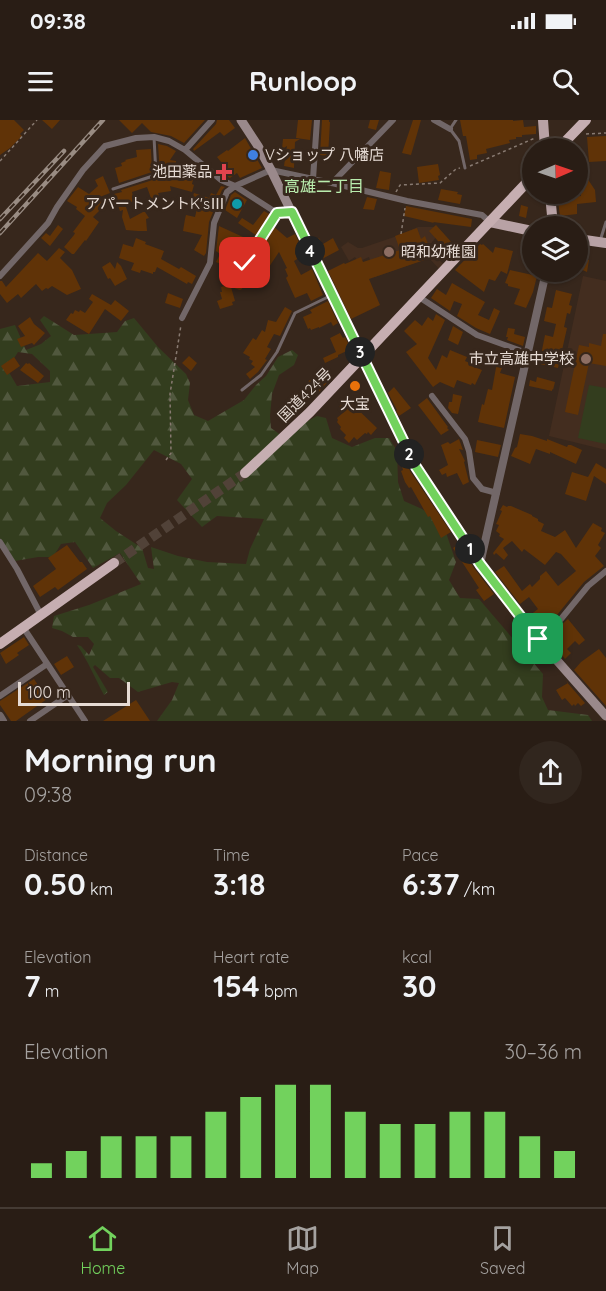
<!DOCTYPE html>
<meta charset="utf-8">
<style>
body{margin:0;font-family:Quicksand,"Noto Sans JP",sans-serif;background:#31261e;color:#f1f3f6;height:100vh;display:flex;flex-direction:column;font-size:22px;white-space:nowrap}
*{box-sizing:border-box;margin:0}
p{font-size:20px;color:#a5a2a0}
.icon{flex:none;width:33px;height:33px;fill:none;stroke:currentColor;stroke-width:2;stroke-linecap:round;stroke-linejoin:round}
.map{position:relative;height:601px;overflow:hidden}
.sheet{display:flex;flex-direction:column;background:#291d15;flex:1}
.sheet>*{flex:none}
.needle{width:39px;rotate:88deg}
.tools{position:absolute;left:522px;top:18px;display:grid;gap:12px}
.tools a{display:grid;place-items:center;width:66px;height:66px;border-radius:50%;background:#291d15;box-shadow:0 2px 4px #0004,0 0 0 2px #453b34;font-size:30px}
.scale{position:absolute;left:18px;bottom:15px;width:112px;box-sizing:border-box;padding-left:6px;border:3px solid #e6dbd4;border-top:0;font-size:16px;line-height:21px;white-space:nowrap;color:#e6dbd4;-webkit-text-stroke:4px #37271c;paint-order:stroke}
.pin{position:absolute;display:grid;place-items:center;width:51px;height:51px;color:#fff;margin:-26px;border-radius:12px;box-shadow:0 3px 9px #0006}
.km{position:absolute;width:30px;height:30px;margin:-15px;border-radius:50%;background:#222;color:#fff;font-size:16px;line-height:30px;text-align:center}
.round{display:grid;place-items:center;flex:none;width:63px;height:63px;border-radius:32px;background:#31261e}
.head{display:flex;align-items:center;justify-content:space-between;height:102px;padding:0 24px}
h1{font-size:33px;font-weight:800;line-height:45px}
.stats{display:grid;grid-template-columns:repeat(3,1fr);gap:9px;height:102px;padding:6px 24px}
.stats div{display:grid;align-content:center}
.stats b{font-size:30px;font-weight:800}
.stats small{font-size:16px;font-weight:400}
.stats p{font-size:16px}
.chart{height:168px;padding:12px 24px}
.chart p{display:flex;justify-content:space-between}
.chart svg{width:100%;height:108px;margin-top:6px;stroke:#72d25d;stroke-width:6}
.status{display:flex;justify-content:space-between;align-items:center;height:42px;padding:0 30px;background:#291d15;direction:ltr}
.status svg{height:16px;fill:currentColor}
header{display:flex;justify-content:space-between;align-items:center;height:78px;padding:0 24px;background:#291d15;font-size:27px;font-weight:800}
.dock{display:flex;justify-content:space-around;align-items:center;height:84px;border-top:2px solid #453b34;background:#291d15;font-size:16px;color:#a5a2a0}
.dock a{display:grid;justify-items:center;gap:3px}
.dock .selected{color:#72d25d}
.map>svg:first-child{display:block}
</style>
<div class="status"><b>09:38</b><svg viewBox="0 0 49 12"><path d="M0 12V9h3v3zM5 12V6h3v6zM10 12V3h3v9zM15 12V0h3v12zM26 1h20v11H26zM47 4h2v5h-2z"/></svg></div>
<header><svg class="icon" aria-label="menu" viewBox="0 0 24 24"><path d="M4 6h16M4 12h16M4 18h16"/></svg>Runloop<svg class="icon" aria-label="search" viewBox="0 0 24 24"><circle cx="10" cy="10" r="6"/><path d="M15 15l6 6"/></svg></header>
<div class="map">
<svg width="606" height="601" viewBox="0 0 606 601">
<defs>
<pattern id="forest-firs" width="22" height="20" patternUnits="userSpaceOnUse" patternTransform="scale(1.5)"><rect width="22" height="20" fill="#333d1e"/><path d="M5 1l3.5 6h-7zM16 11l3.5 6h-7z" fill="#51583e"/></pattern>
</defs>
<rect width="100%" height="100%" fill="#37271c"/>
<path fill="#432d1f" d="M418 107H435L440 112 430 125 439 140 446 146 441 151 429 138 375 157 369 137 358 142 355 137 349 141 341 127 348 122 358 128H362L397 116Z
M583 156 606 161V330L549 316Z"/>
<path fill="url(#forest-firs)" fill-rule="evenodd" d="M44 196 74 215 117 212 125 201 134 198 158 227 186 254 190 263 188 280 194 295 208 301 244 280 256 265 266 256 278 237 292 230 298 235 294 245 279 255 272 274 270 296 271 308 285 318 304 303 317 296 326 298 332 318 352 327 375 318H389L397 331 398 362 404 381 422 389 443 404 456 442 449 460 460 478 479 479 543 554 542 577 548 590 588 595 592 601H157L172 580 179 563 172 562 138 572 119 558H110L95 545 93 547 108 572 104 575C95 558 88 541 77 525L81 526 89 535 94 524 88 517H73L62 511 52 508 54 496 89 485 141 464 120 433 93 448 75 422 61 424 53 437H38L15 441 0 420V209L15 205 26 230 41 224 51 216 40 200ZM18 232 32 234 50 251V262L17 266 7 249ZM154 330 181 344 192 359 177 380 202 407 217 396 264 399 250 429 246 444 207 442 178 436 151 427 154 449 148 448 142 428 116 411 100 398 107 383 126 365Z"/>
<path fill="#333d1e" d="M589 265 606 268V324L578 318Z"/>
<path fill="#603307" d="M0 0H14L24 10 20 14 22 16 10 28 0 35Z
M42 0H60L52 9Z
M119 0H205L184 23 171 16 151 12 142 3 132 13Z
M217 0H229L235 8 224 16 220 12 194 31 193 29 216 4Z
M298 0H312L310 20 296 18Z
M322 0H329V2H330L328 36 320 35Z
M370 0H379L376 10 368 8Z
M413 0H421L411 35 402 33Z
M460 0H513V1L523 0 524 7 536 6V14L522 15V17H516V19L509 20 510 23 486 29 487 33 477 35V39L470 40 466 16H463Z
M606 16V41L589 42 587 17Z
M245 18 262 48 240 58 237 53 230 58 224 55 220 52 226 48 217 37 227 30 228 31Z
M283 19H300L295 22 294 48 284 46 287 26 282 29Z
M158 24 167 26 176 31 170 40 176 41V43H178V45L190 47V46H196L192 64 194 65 192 72 170 66 171 71 158 73 160 78 152 81 147 67 132 72 134 81 125 84 130 99 143 92H145L149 98 146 99 147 111H138L126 110 122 97 123 90 120 91 114 74 122 72 121 70 159 58 160 55Z
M151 29 152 52 119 63 115 48 122 46 121 43 126 41 125 40 137 37 136 30Z
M438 44 440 55 438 56 439 60 419 63 417 47Z
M380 51 391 53 389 70 376 68Z
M585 55 595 70 596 82 577 84V94L560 96 557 74H565L566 77 581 76 580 66 578 60Z
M103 56 110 73 100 77 106 84 93 97 99 102 86 121 85 120 74 134H72L64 127 74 115 75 113 73 112 85 96 76 89 77 87 67 81 78 67 89 74 98 66 95 60Z
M221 66 225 67 222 70 209 102 206 133 204 136 194 130 202 115 183 111 185 99 186 95 195 97 198 84 191 82 194 73 209 78 211 73 216 75Z
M441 69 458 72 457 74 462 75 460 84 438 80Z
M235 72 247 80 237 98 225 90 231 75Z
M367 77 377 79 374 90 363 89Z
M521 85 528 87 526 98 519 96Z
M406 86 472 99 471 107 433 102 434 103 404 96Z
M264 91 271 95 257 116 238 103 242 98 253 105Z
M58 105 63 109 50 126 41 118 46 113 50 116Z
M436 105 454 125 447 131 429 111Z
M219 106 254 122 248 132 237 126 231 140 244 147 248 145 261 125 265 127 267 123 264 121 273 106 287 118 295 114 305 134 294 141 301 155 312 149 323 175 311 181 307 173 295 178 286 158 288 156 285 149 287 148 279 132 269 147 262 142 256 151 249 149 242 169 240 170 231 167 235 181 232 182 233 185 220 189 217 181 222 179 220 172H222L221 167 231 164 221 159 227 147 216 142 220 134 216 131Z
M417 108 421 119 425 116 433 137 369 159 380 185 351 199 328 151 344 143 345 144 361 137 363 142 400 130 395 116Z
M136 118 146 122 145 124 164 131 161 139 179 149 181 147 196 156 192 164 188 162 187 164 157 147 155 152H153V154L141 150 140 153 131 150 134 143 119 138 123 124 133 127Z
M319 118 323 124 333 118 339 130 322 139 313 121Z
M480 124 482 125 483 124 493 133 495 127 513 131 507 154 501 151 495 161 489 159 484 172 455 150Z
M59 128 65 132 60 138 72 150 81 169 67 175 52 166 48 169 46 168 42 171 36 164 21 178 18 174 7 183 0 174V161H2L6 167 38 133 47 141Z
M580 138 589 140 587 152 578 148Z
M110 142 115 149 117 142 121 146 127 159 115 166 110 158 108 159 102 147Z
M510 150 537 156 533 172 526 188 514 184 520 169 508 166V164L505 163Z
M452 163 485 182 478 195 489 200 494 188 500 191 490 214 476 208 457 196 462 184 454 181 450 191 431 178 437 169 446 175Z
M556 170 572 174 569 185 572 186 570 194 567 193 564 207 567 208 558 248 540 244 541 242 536 241 538 234 541 235 545 215 553 217 556 204 544 201 547 187 552 188Z
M168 173 183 179 180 188 165 183Z
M92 174 111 185 115 180 129 191 121 201 105 189 89 214 66 200 71 193 73 194 75 190 79 192 80 190 85 193 93 182 89 179Z
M328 181 338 203 333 206 331 202 319 208V207L311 210 310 208 308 209 303 197 312 193 310 190Z
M285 187 292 191 280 216 274 214 267 227 271 229 265 239 267 240 258 252 250 259 246 254 255 247 251 244 253 241 249 239 250 237 243 233 253 218 256 220 262 210 265 212 268 200 276 202Z
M436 194 445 200 428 238 436 250 442 235 447 238 450 230 467 237 465 241 472 244 471 246 482 250 475 265 472 263 471 265 457 260 454 268 440 262 433 267 406 232 417 224 404 211 415 200 422 206 428 197 433 201Z
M30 197 34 204 45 213 34 225 32 223 21 227 17 219 25 216 18 206Z
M453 206 463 212 458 225 448 220Z
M508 208 515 209 514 214 525 217 523 226 507 220 508 217H506Z
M340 213 343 218 345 217 351 229 338 235V237L325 243 323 238 336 232 330 218Z
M603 214H606V246L589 243 578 295 565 292 579 225 589 227V223L601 226Z
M189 236 197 243 191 251 182 243Z
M14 237 20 246 7 255 1 246Z
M497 242 503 245 500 253 515 257 504 308 478 302 482 284 484 285 488 269 492 270Z
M26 243 28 244 29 243 44 256 38 263 20 250Z
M320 249 331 258 318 273 307 263Z
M537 257 555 262 553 270 552 269V271L529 266 530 260 536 262Z
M394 267 411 288 399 296 396 291 397 290 388 273Z
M453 274 462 276 458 294 452 293 448 288 449 282H452Z
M294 275 304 285 293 296 284 285Z
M427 278 448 307 447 308 449 310 441 315 418 285Z
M348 280 377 308 371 315 368 312 367 314 365 313 357 320 354 317 349 323 344 318 346 315 340 309 341 307 337 302 338 300 337 298 344 292 339 287 346 281 347 282Z
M520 314 532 316 547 321V319L567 327 568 325H571L582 330 576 344 550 332V334L536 329 530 344 511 336 515 328 517 327Z
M459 319 463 330 459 329 465 341 464 342 469 362 463 365 457 353 447 357 446 353 442 355 439 350 448 345 441 325 448 322 450 324Z
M477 320 501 325 498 337 475 332Z
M403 335 410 351 451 412 441 418 430 396 428 397 411 367 409 368 405 362 401 351 403 350 399 337Z
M596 343 606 349V364L594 356 586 381 565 374 572 352 588 357Z
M503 385 507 387 508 386H511L532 395V396L538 399V401L544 404 541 411 555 417 565 410 576 428 593 403 602 408 601 411 605 413 598 425 601 428 595 436 604 446 584 462 557 495 549 502 545 497 535 504 529 496 538 489 529 477 520 484 495 452 504 446 522 471 530 464 532 467 540 459V456L546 451 558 466 576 451 561 434 556 432 545 445 524 429 522 432 512 421 503 428 508 435 504 440 496 433 494 435 493 433 504 419 499 416 500 414 496 411 499 405 496 404 497 402 502 391 500 390Z
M459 424 474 448 494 474 484 481 476 470 479 468 453 428Z
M67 425 80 442H82L87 449 58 470 55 467 40 477 33 466 56 449 48 438Z
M568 499 585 520 579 525 575 521 567 529 571 533 565 539 547 518Z
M24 517 29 525 17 533 19 535 6 544 0 533Z
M599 529 606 538V586L574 550 581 542Z
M67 536 74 547 61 555 54 544Z
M34 559 47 579 16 601H11L0 585V581Z
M565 560 585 583 581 586 578 583 575 586 574 584 572 586 565 578 562 580 556 570 568 563Z
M136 580 150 601H103Z"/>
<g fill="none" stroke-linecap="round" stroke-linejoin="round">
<path stroke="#514238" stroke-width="10" stroke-dasharray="10 5" stroke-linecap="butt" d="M114 443 245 353"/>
<path stroke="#887a71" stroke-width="1.5" stroke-dasharray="3 3" stroke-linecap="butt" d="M586 14 606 13
M0 41 37 0
M470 46 535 18
M396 72 400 65 440 63 456 49 460 48
M401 114 405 88
M166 340 171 333 170 274 181 205"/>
<path stroke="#726768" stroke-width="3" d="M456 0 450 9 459 21 465 48
M113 69 156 55 154 17
M600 121 606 102
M245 143 276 94
M242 270 261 255 277 232 295 193 330 176"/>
<path stroke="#726768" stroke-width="6" d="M434 0 450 9
M185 30 212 0
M313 59 317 0
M332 63 393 0
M0 156 48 103 57 87 83 50 105 26 136 18 154 17 169 21 185 30 221 60 235 66 277 93 292 92
M419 177 477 215 527 233
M182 198 210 143 214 103 227 72 235 66 271 50 332 63 407 81 482 95 490 102
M432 276 465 319 469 331 473 358 482 369 497 373
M0 422 17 449 41 495
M23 507 85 601
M538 519 561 499 588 466 606 451
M0 576 47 544
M30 601 68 575"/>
<path stroke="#726768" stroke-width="8" d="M480 444 546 152
M0 596 3 601"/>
<path stroke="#9a898b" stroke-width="9" d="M241 0 258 26 271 50 416 347 480 444 538 519 606 596"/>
<path stroke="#b8a2a5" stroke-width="10" d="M543 0 545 28
M550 74 553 106
M490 102 532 111
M578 119 606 123"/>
<path stroke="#c6aeb1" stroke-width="10" d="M559 28 586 0
M245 353 310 292 532 57
M0 524 114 443"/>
<defs>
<path id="rail" d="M0 99 64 31
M0 113 103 0"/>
</defs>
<use href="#rail" stroke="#998c83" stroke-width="4.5"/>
<use href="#rail" stroke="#37271c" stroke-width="2" stroke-dasharray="7" stroke-linecap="butt"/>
</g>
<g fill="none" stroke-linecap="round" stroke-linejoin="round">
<defs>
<path id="route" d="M245 143 277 93 292 92 416 347 480 444 538 519"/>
</defs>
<use href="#route" stroke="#fff" stroke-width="12"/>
<use href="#route" stroke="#72d25d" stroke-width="8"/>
</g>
<circle fill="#3f7fe0" stroke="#37271c" stroke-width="2" cx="253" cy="35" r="6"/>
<path fill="#e0444e" stroke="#37271c" stroke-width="2" d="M221 43h6v6h6v6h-6v6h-6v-6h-6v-6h6z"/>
<circle fill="#0f9aa8" stroke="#37271c" stroke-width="2" cx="237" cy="84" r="6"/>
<g fill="#8d6e63" stroke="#37271c" stroke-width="2">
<circle cx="389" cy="132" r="6"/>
<circle cx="586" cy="239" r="6"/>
</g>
<circle fill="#e8710a" stroke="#37271c" stroke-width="2" cx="355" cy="266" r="6"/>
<g text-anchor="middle" stroke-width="6" stroke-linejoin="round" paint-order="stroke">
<g font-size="15" fill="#e6dbd4" stroke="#37271c" text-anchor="end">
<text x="265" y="40" text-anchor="start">Vショップ 八幡店</text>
<text x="212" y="57">池田薬品</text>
<text x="225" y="89">アパートメントK'sⅢ</text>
<text x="401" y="137" text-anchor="start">昭和幼稚園</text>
<text x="574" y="244">市立高雄中学校</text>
<text x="355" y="289" text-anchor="middle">大宝</text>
</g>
<g font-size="15" fill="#e6dbd4" stroke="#37271c">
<text transform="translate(305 275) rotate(-45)" y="5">国道424号</text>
</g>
<g font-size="16" fill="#b9ecad" stroke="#37271c">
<text x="324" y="72">高雄二丁目</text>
</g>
</g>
</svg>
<div class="tools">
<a><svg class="needle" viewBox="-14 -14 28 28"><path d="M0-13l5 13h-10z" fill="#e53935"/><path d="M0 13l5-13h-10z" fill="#a5a2a0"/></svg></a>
<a><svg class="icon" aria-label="layers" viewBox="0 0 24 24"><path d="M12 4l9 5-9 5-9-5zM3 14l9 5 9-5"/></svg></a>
</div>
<div class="scale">100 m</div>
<div class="pin" style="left:538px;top:519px;background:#1e9e55"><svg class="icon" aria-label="arrive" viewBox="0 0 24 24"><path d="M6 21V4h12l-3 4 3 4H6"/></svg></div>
<div class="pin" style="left:245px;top:143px;background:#d93025"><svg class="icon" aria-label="check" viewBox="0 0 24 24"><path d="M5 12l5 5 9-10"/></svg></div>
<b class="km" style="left:470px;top:429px">1</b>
<b class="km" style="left:409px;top:334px">2</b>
<b class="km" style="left:360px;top:232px">3</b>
<b class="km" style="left:310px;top:131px">4</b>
</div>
<section class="sheet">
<div class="head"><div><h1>Morning run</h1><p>09:38</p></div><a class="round"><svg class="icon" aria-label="share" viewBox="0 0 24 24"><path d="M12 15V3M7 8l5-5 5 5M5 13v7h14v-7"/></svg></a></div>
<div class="stats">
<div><p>Distance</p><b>0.50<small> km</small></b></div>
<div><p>Time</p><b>3:18</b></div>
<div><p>Pace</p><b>6:37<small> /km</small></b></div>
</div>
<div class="stats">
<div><p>Elevation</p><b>7<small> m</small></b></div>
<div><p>Heart rate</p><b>154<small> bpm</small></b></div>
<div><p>kcal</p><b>30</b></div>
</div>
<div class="chart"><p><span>Elevation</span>30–36 m</p>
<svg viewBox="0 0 160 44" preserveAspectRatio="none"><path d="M5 44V38M15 44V33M25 44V27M35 44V27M45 44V27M55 44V17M65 44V11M75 44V6M85 44V6M95 44V17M105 44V22M115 44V22M125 44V17M135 44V17M145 44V27M155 44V33"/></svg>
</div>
</section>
<nav class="dock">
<a class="selected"><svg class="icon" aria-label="home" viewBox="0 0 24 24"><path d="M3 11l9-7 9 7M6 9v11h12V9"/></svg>Home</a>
<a><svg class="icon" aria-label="map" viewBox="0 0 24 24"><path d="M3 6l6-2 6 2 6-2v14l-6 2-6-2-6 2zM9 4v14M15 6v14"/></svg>Map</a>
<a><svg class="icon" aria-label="saved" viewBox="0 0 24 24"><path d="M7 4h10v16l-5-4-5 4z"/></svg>Saved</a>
</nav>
